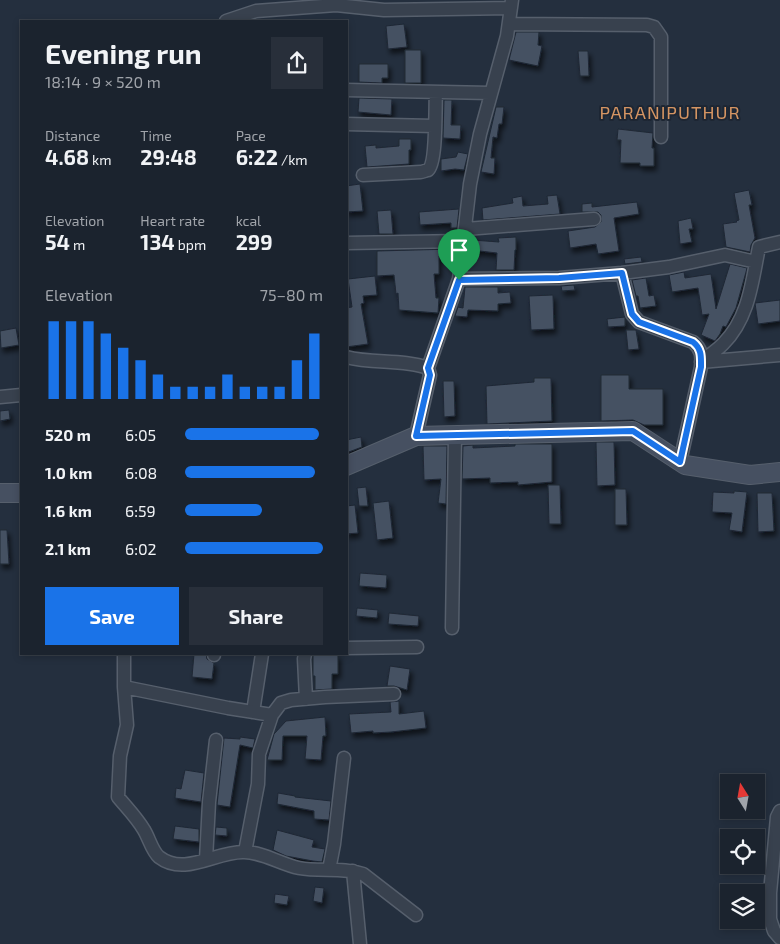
<!DOCTYPE html>
<meta charset="utf-8">
<style>
body{margin:0;font-family:"Exo 2",sans-serif;background:#282f3a;color:#f1f3f6;height:100vh;display:flex;flex-direction:column;font-size:19px;white-space:nowrap}
*{box-sizing:border-box;margin:0}
p{font-size:16px;color:#a0a4aa}
.icon{flex:none;width:28px;height:28px;fill:none;stroke:currentColor;stroke-width:2;stroke-linecap:round;stroke-linejoin:round}
.map{position:relative;flex:1;overflow:hidden}
.panel{position:absolute;left:20px;top:20px;width:328px;height:635px;display:flex;flex-direction:column;background:#1b232e;border-radius:0px;box-shadow:0 2px 8px #0003,0 0 0 1px #39404a}
.panel>*{flex:none}
.needle{width:32px;rotate:349deg}
.fabs{position:absolute;left:720px;top:774px;display:grid;gap:10px}
.fabs a{display:grid;place-items:center;width:45px;height:45px;border-radius:0px;background:#1b232e;box-shadow:0 2px 8px #0003,0 0 0 1px #39404a;font-size:25px}
.pin{position:absolute;display:grid;place-items:center;width:42px;height:42px;color:#fff;margin:-51px -21px;border-radius:50% 50% 50% 0;rotate:-45deg;box-shadow:0 0 5px #0007}
.pin .icon{rotate:45deg}
.round{display:grid;place-items:center;flex:none;width:52px;height:52px;border-radius:0px;background:#282f3a}
.head{display:flex;align-items:center;justify-content:space-between;height:85px;padding:0 25px}
h1{font-size:28px;font-weight:700;line-height:38px}
.figures{display:grid;grid-template-columns:repeat(3,1fr);gap:8px;height:85px;padding:5px 25px}
.figures div{display:grid;align-content:center}
.figures b{font-size:21px;font-weight:700}
.figures small{font-size:14px;font-weight:400}
.figures p{font-size:14px}
.chart{height:140px;padding:10px 25px}
.chart p{display:flex;justify-content:space-between}
.chart svg{width:100%;height:90px;margin-top:5px;stroke:#1a73e8;stroke-width:6}
.button{display:flex;gap:10px;margin-top:auto;padding:10px 25px}
.button a{flex:1;height:58px;border-radius:0px;background:#1a73e8;color:#fff;font-size:20px;font-weight:700;line-height:58px;text-align:center}
.button a+a{background:#282f3a;color:#f1f3f6}
ul{padding:0 25px;list-style:none;font-size:16px}
li{display:grid;grid-template-columns:80px 60px 1fr;align-items:center;height:38px}
li i{height:12px;border-radius:6px;background:#1a73e8}
.map>svg:first-child{display:block}
</style>
<div class="map">
<svg width="780" height="944" viewBox="0 0 780 944">
<defs>
<filter id="shadow"><feDropShadow dx="2.5" dy="4.5" stdDeviation="2.5" flood-color="#0009"/></filter>
</defs>
<rect width="100%" height="100%" fill="#242f3e"/>
<path fill="#455162" stroke="#1f2835" filter="url(#shadow)" d="M404 24 407 47 388 49 386 26Z
M516 32H539L538 45 542 46 538 66 509 60Z
M405 50H421V83H405Z
M578 51H588L589 76H580Z
M359 64H388V78H382V83L359 82Z
M359 98 392 99 391 115 358 112Z
M444 100H452L451 125H461L460 139 443 138Z
M496 107H504L502 124H499L497 138 493 137 491 158H495L494 174 481 172Z
M618 129 653 133 652 148H654V166H640V163H620L621 140H617Z
M399 139H411V150H409V164L367 167 365 146 376 145V148L399 146Z
M458 152 468 154 464 170 455 169 441 171V159L456 157Z
M360 184 363 211 346 212V186Z
M749 190 752 205H749L755 238 751 245 750 252 726 247 723 224 737 222 736 221 739 220 734 193Z
M557 195 560 214 483 220 482 208 513 203 512 198 522 196 523 206 548 204 547 196Z
M637 202 639 214 614 218 619 251 598 254 596 244 570 248 568 231 595 227 601 222V215L598 212H582V204L592 203V207Z
M459 209 457 228H451V223L420 225 419 212Z
M391 210 393 234H379L377 211Z
M691 218 693 229H689L692 242 680 244 678 221Z
M516 237V250H515L514 270H496L497 253 471 250 472 240 499 242 498 238Z
M454 249 453 257 439 256V274H434L436 298H439L438 313 399 310 398 293 396 294 394 275 377 276V251Z
M641 257 642 262 625 264 624 259Z
M730 264 747 268 746 272 736 308 726 327 723 326 720 334 715 341 701 335 709 314 702 315 698 288 672 292 669 275 684 272 685 278 711 274 716 309Z
M375 276 377 295 363 296 364 303 361 304 368 344 346 347V308L352 307 348 279Z
M646 278 649 296 654 295 656 306 640 308 638 296H636L632 280Z
M574 285 575 290 562 291 561 286Z
M465 287H498V293L510 292 511 303 498 304V311L468 310 467 317 455 316 458 307 463 308Z
M553 295 554 329 531 330 529 296Z
M780 300V321L758 324 755 303Z
M625 317V326L608 327 607 319Z
M16 328 19 345 1 348 0 331Z
M626 330H636L639 349 628 350Z
M601 375H629V389H663V425H644L633 420 601 421Z
M534 378H551L552 421 487 424 486 386 534 382Z
M443 381H454L455 416 444 417Z
M9 410 10 419 0 421V411Z
M361 437 362 447 346 453V440Z
M596 442H614L615 485 597 486Z
M515 444H552V482L518 485V482L490 483V478L462 479 463 446 473 445V448L515 446Z
M423 446H447L446 504 438 503 441 479 424 480Z
M548 485H560L561 524H549Z
M366 487 368 506H359L357 488Z
M615 489H626L627 525H615Z
M734 491 747 492 742 532 729 530 732 513 712 512 713 492 734 493Z
M757 493H772L774 531 758 532Z
M389 501 393 538 377 540 373 503Z
M355 505 358 533 346 534V506Z
M0 530H7L9 564H0Z
M360 573 387 575 386 588 359 586Z
M357 608 378 610 377 618 356 616Z
M389 613 419 616 418 626 388 624Z
M194 654H206L207 659 214 663 212 679 192 677Z
M313 655H338V674H332V689L315 690V676H313Z
M390 666 410 669 407 690 394 686H387Z
M399 701V714L424 711 426 728 391 732 373 733V731L351 733 349 714 391 712 390 702Z
M325 717 326 736H323L321 760 305 759 307 736H283L282 760H267L274 734 286 721Z
M240 737 255 739 253 748 240 745 230 807 217 805 224 738 240 739Z
M185 770 204 773 201 802 175 798 176 788 181 789Z
M278 793 295 796V797L331 801 329 820 314 819V811L277 804Z
M175 826 199 829V842L173 839Z
M216 827 227 828V836L215 835Z
M277 830 314 840 312 847 325 849 322 862 313 861 286 856 273 850Z
M315 887 324 888 322 903 313 901Z
M275 894 289 896 287 905 274 903Z"/>
<g fill="none" stroke-linecap="round" stroke-linejoin="round">
<defs>
<path id="street" d="M226 21 256 11 336 5 384 10 511 8
M509 24 647 25 654 27 661 37V137
M346 90 490 93
M346 124 434 126
M363 175 421 172C422 172 427 170 428 170 437 163 435 105 436 92
M466 229 594 219
M346 243 463 241
M622 273 632 314 639 322 693 342C702 349 702 357 701 367L680 462
M459 279 559 278 622 273 669 267 725 255 756 262
M346 357C373 364 402 359 428 368L430 375 416 436
M701 362C708 356 716 351 723 344 749 318 752 282 759 247L780 242
M701 362 780 355
M428 368 459 279 470 184 480 134 507 36 512 0
M0 397 21 395
M452 628 455 435
M346 648 417 647
M124 654V687L127 725 120 756 118 797C127 808 137 818 144 830 149 838 152 851 159 857 185 877 216 851 244 852 263 852 280 864 299 868 320 872 343 867 363 874L416 915
M214 654V655
M305 654 304 659 306 699
M124 687 228 708 272 715
M253 712 262 654
M780 811 777 817 770 893V919L774 931 780 938
M245 852 258 784 259 754 272 715 281 703 291 700 325 697 394 694
M206 860 209 802 216 740
M329 870 334 844 344 758
M353 871 360 944"/>
<path id="secondary" d="M346 466 416 436 633 431 685 465 750 475 780 472
M0 493H21"/>
</defs>
<use href="#street" stroke="#565f6c" stroke-width="15"/>
<use href="#secondary" stroke="#565f6c" stroke-width="20"/>
<use href="#street" stroke="#38414e" stroke-width="12"/>
<use href="#secondary" stroke="#465061" stroke-width="18"/>
</g>
<g fill="none" stroke-linecap="round" stroke-linejoin="round">
<defs>
<path id="route" d="M622 273 632 314 639 322 693 342C702 349 701 357 701 367L680 462 633 431 416 436 430 375 428 368 459 280 559 278Z"/>
</defs>
<use href="#route" stroke="#fff" stroke-width="10"/>
<use href="#route" stroke="#1a73e8" stroke-width="6"/>
</g>
<g text-anchor="middle" stroke-width="4" stroke-linejoin="round" paint-order="stroke">
<g font-size="18" letter-spacing="1" fill="#d59563" stroke="#1d2633">
<text x="670" y="119">PARANIPUTHUR</text>
</g>
</g>
</svg>
<div class="fabs">
<a><svg class="needle" viewBox="-14 -14 28 28"><path d="M0-13l5 13h-10z" fill="#e53935"/><path d="M0 13l5-13h-10z" fill="#a0a4aa"/></svg></a>
<a><svg class="icon" aria-label="locate" viewBox="0 0 24 24"><circle cx="12" cy="12" r="6"/><path d="M12 2v4M12 18v4M2 12h4M18 12h4"/></svg></a>
<a><svg class="icon" aria-label="layers" viewBox="0 0 24 24"><path d="M12 4l9 5-9 5-9-5zM3 14l9 5 9-5"/></svg></a>
</div>
<div class="pin" style="left:459px;top:280px;background:#1e9e55"><svg class="icon" aria-label="arrive" viewBox="0 0 24 24"><path d="M6 21V4h12l-3 4 3 4H6"/></svg></div>
<section class="panel">
<div class="head"><div><h1>Evening run</h1><p>18:14 · 9 × 520 m</p></div><a class="round"><svg class="icon" aria-label="share" viewBox="0 0 24 24"><path d="M12 15V3M7 8l5-5 5 5M5 13v7h14v-7"/></svg></a></div>
<div class="figures">
<div><p>Distance</p><b>4.68<small> km</small></b></div>
<div><p>Time</p><b>29:48</b></div>
<div><p>Pace</p><b>6:22<small> /km</small></b></div>
</div>
<div class="figures">
<div><p>Elevation</p><b>54<small> m</small></b></div>
<div><p>Heart rate</p><b>134<small> bpm</small></b></div>
<div><p>kcal</p><b>299</b></div>
</div>
<div class="chart"><p><span>Elevation</span>75–80 m</p>
<svg viewBox="0 0 160 44" preserveAspectRatio="none"><path d="M5 44V6M15 44V6M25 44V6M35 44V12M45 44V19M55 44V25M65 44V32M75 44V38M85 44V38M95 44V38M105 44V32M115 44V38M125 44V38M135 44V38M145 44V25M155 44V12"/></svg>
</div>
<ul>
<li><b>520 m</b>6:05<i style="width:97%"></i></li>
<li><b>1.0 km</b>6:08<i style="width:94%"></i></li>
<li><b>1.6 km</b>6:59<i style="width:56%"></i></li>
<li><b>2.1 km</b>6:02<i style="width:100%"></i></li>
</ul>
<div class="button"><a>Save</a><a>Share</a></div>
</section>
</div>
